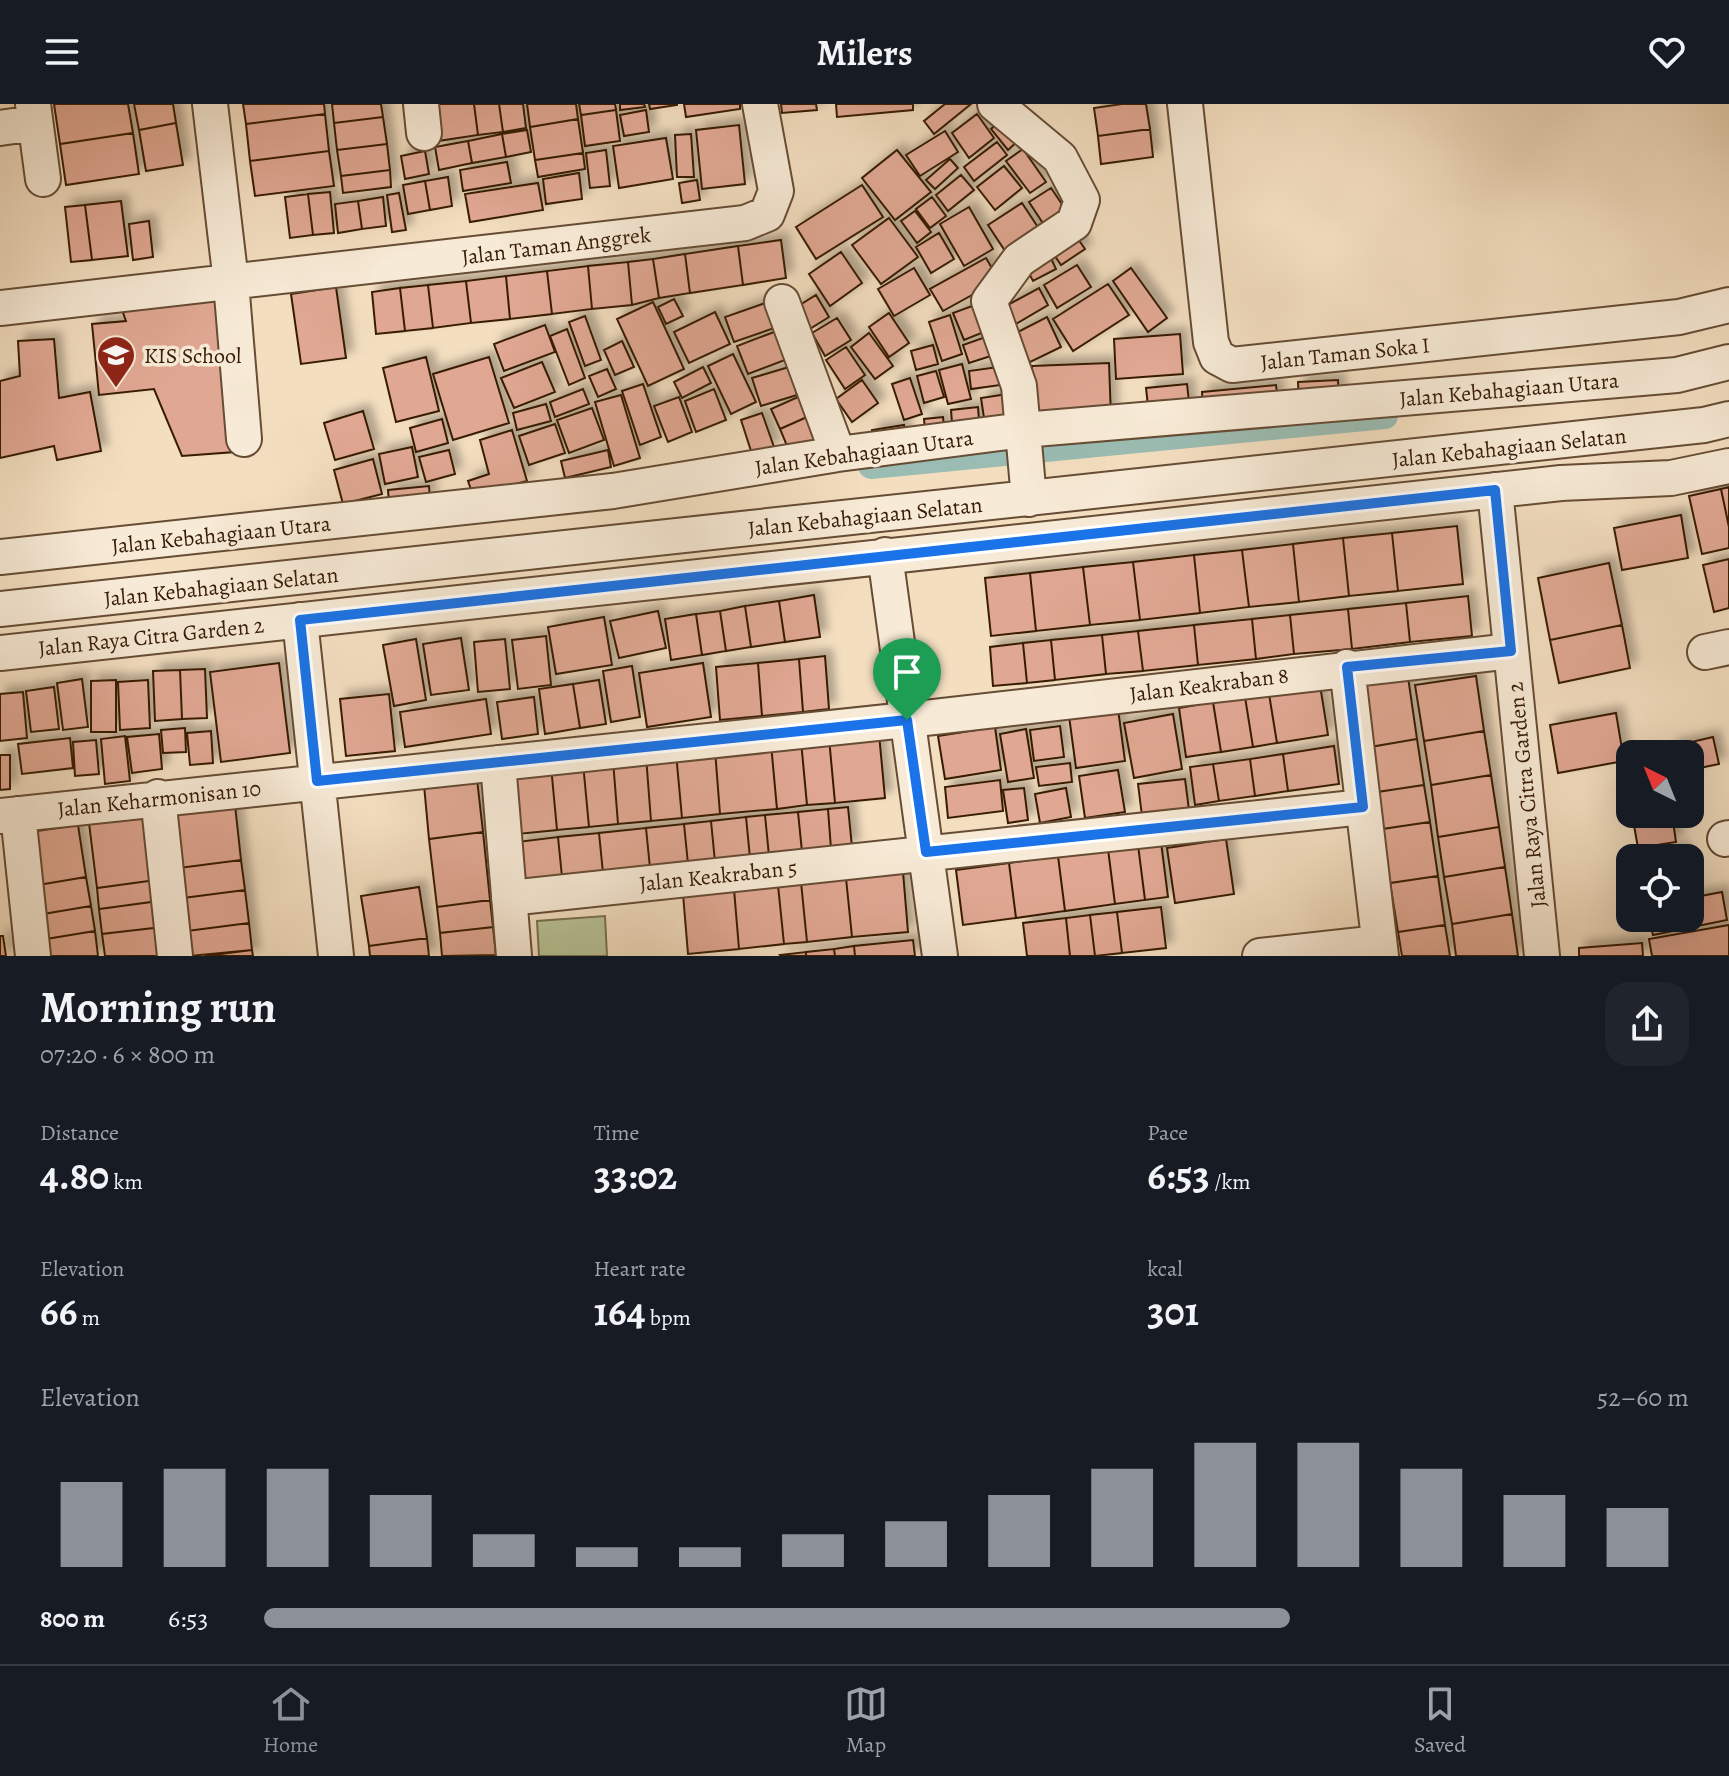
<!DOCTYPE html>
<meta charset="utf-8">
<style>
body{margin:0;font-family:Alegreya,serif;background:#20242c;color:#f1f3f6;height:100vh;display:flex;flex-direction:column;font-size:30px;white-space:nowrap}
*{box-sizing:border-box;margin:0}
p{font-size:26px;color:#9ea1a6}
.icon{flex:none;width:44px;height:44px;fill:none;stroke:currentColor;stroke-width:2;stroke-linecap:round;stroke-linejoin:round}
.map{position:relative;height:852px;overflow:hidden}
.side{display:flex;flex-direction:column;background:#171b24;flex:1}
.side>*{flex:none}
.needle{width:52px;rotate:317deg}
.controls{position:absolute;left:1616px;top:636px;display:grid;gap:16px}
.controls a{display:grid;place-items:center;width:88px;height:88px;border-radius:16px;background:#171b24;box-shadow:0 8px 32px #0002;font-size:40px}
.pin{position:absolute;display:grid;place-items:center;width:68px;height:68px;color:#fff;margin:-82px -34px;border-radius:50% 50% 50% 0;rotate:-45deg;box-shadow:0 0 8px #0007}
.pin .icon{rotate:45deg}
.round{display:grid;place-items:center;flex:none;width:84px;height:84px;border-radius:24px;background:#20242c}
.head{display:flex;align-items:center;justify-content:space-between;height:136px;padding:0 40px}
h1{font-size:44px;font-weight:700;line-height:60px}
.stats{display:grid;grid-template-columns:repeat(3,1fr);gap:12px;height:136px;padding:8px 40px}
.stats div{display:grid;align-content:center}
.stats b{font-size:40px;font-weight:700}
.stats small{font-size:22px;font-weight:400}
.stats p{font-size:22px}
.chart{height:224px;padding:16px 40px}
.chart p{display:flex;justify-content:space-between}
.chart svg{width:100%;height:144px;margin-top:8px;stroke:#8c9099;stroke-width:6}
ul{padding:0 40px;list-style:none;font-size:26px}
li{display:grid;grid-template-columns:128px 96px 1fr;align-items:center;height:60px}
li i{height:20px;border-radius:10px;background:#8c9099}
header{display:flex;justify-content:space-between;align-items:center;height:104px;padding:0 40px;background:#171b24;font-size:36px;font-weight:700}
.dock{display:flex;justify-content:space-around;align-items:center;height:112px;border-top:2px solid #363941;background:#171b24;font-size:22px;color:#9ea1a6}
.dock a{display:grid;justify-items:center;gap:4px}
.dock .current{color:#8c9099}
.map>svg:first-child{display:block}
</style>
<header><svg class="icon" aria-label="menu" viewBox="0 0 24 24"><path d="M4 6h16M4 12h16M4 18h16"/></svg>Milers<svg class="icon" aria-label="heart" viewBox="0 0 24 24"><path d="M12 20l-8-8c-3-5 5-10 8-4 3-6 11-1 8 4z"/></svg></header>
<div class="map">
<svg width="1729" height="852" viewBox="0 0 1729 852">
<defs>
<filter id="shadow"><feDropShadow dx="7" dy="-7" stdDeviation="4" flood-color="#0004"/></filter>
</defs>
<rect width="100%" height="100%" fill="#f3dec0"/>
<filter id="stains"><feTurbulence type="fractalNoise" baseFrequency=".0025" numOctaves="4"/><feColorMatrix values="0 0 0 0 .2 0 0 0 0 .09 0 0 0 0 .02 0 0 0 .5 -.17"/></filter>
<radialGradient id="worn" r=".72"><stop offset=".6" stop-color="#630" stop-opacity="0"/><stop offset="1" stop-color="#630" stop-opacity=".3"/></radialGradient>
<path fill="#b7c295" stroke="#776f4d" stroke-width="2" d="M605 812 607 852H539L537 817Z"/>
<g fill="none" stroke-linecap="round" stroke-linejoin="round">
<path stroke="#9bbcb2" stroke-width="26" d="M871 362 1385 312"/>
</g>
<path fill="#e0a792" stroke="#371c05" stroke-width="2" filter="url(#shadow)" d="M54 0H128L133 29 60 40Z
M134 0H173L176 19 139 26Z
M243 0H324L325 10 246 20Z
M332 0H381L383 13 334 19Z
M433 0H474L478 31 438 37Z
M474 0H499L503 28 478 31Z
M499 0H523L526 24 503 28Z
M527 0H576L578 15 530 23Z
M579 0H615L616 6 581 11Z
M620 0H644L645 3 620 6Z
M649 0H677V1L650 5Z
M684 0H740V5L686 13Z
M781 0H816L817 6 782 9Z
M836 0H913V6L837 13Z
M945 0H971L934 30 924 17Z
M1122 0H1146L1150 25 1098 32 1094 4Z
M616 6 620 37 585 42 581 11Z
M646 6 649 28 624 32 620 11Z
M325 10 329 47 250 57 246 20Z
M977 10 994 34 969 54 952 29Z
M383 13 387 40 337 46 334 19Z
M578 15 583 49 535 56 530 23Z
M1003 15 1019 36 1008 46 991 25Z
M176 19 183 61 146 67 139 26Z
M739 21 745 80 702 85 696 26Z
M1150 25 1153 53 1101 60 1098 32Z
M527 26 531 48 506 53 502 30Z
M945 27 958 48 920 72 906 51Z
M133 29 139 70 66 81 60 40Z
M502 30 506 53 472 59 468 37Z
M691 30 694 73H677L675 31Z
M666 34 673 75 619 84 613 42Z
M468 37 472 59 439 66 435 43Z
M997 38 1007 51 974 77 964 63Z
M387 40 390 66 341 72 337 46Z
M1023 45 1046 78 1030 89 1006 57Z
M606 46 610 82 590 84 586 49Z
M897 46 931 88 895 116 862 74Z
M329 47 334 82 255 92 250 57Z
M425 47 429 70 405 75 401 52Z
M583 49 585 65 538 73 535 56Z
M950 55 958 64 935 85 926 76Z
M507 58 511 79 463 87 460 66Z
M1004 62 1022 84 995 106 977 83Z
M390 66 391 83 343 89 341 72Z
M579 69 582 95 546 100 543 75Z
M961 71 974 86 948 107 936 91Z
M448 73 452 102 430 106 425 77Z
M697 76 700 96 682 99 679 79Z
M425 77 430 106 408 110 403 81Z
M538 79 543 106 470 118 465 90Z
M862 81 883 113 816 155 796 123Z
M1051 84 1072 115 1050 130 1029 98Z
M330 88 334 129 313 131 308 90Z
M399 89 406 126 392 128 387 91Z
M308 90 313 131 290 134 285 93Z
M383 93 386 122 362 125 358 97Z
M932 93 946 112 930 124 916 105Z
M121 97 128 152 92 156 85 101Z
M358 97 362 125 338 129 335 100Z
M1022 99 1045 134 1011 156 988 121Z
M85 101 92 156 71 158 65 103Z
M969 103 993 145 964 162 940 120Z
M915 107 931 128 917 139 901 117Z
M889 114 918 153 881 180 852 141Z
M149 117 153 153 133 156 129 120Z
M1073 128 1085 145 1061 161 1049 143Z
M939 129 954 155 931 169 916 143Z
M781 136 786 174 743 181 738 142Z
M738 142 743 181 690 189 685 150Z
M841 148 862 179 830 202 809 170Z
M1048 148 1056 165 1033 177 1024 160Z
M685 150 690 189 659 194 653 155Z
M986 154 999 176 943 207 930 185Z
M653 155 659 194 632 201 628 158Z
M628 158 632 201 592 205 588 162Z
M1077 161 1091 183 1057 204 1044 181Z
M588 162 592 205 552 210 547 167Z
M914 164 930 191 894 212 878 185Z
M1131 164 1167 214 1148 228 1113 177Z
M547 167 552 210 510 215 506 172Z
M506 172 510 215 471 219 466 177Z
M466 177 471 219 433 224 428 181Z
M1108 180 1129 211 1073 247 1053 215Z
M428 181 433 224 405 227 400 184Z
M336 183 346 254 301 260 291 190Z
M400 184 405 227 376 230 372 188Z
M1039 184 1048 201 1014 221 1004 203Z
M217 189 235 348 182 352 154 285 99 291 92 220 126 217 121 203Z
M816 191 829 213 808 226 795 204Z
M674 195 683 212 666 220 658 203Z
M771 197 780 222 734 238 725 213Z
M653 198 684 265 648 282 617 215Z
M983 198 994 224 964 236 953 209Z
M715 208 730 240 689 259 674 228Z
M889 209 909 239 889 253 869 223Z
M950 211 962 250 942 257 929 218Z
M585 212 601 256 585 262 569 218Z
M1047 213 1061 243 1024 261 1010 232Z
M837 214 851 236 825 252 812 229Z
M545 221 555 248 504 267 494 240Z
M567 225 585 274 569 281 550 232Z
M782 225 793 253 748 270 737 242Z
M869 229 893 262 875 275 851 243Z
M994 230 1000 249 969 259 963 241Z
M1180 230 1183 270 1116 275 1114 235Z
M54 235 59 294 90 288 101 347 57 356 54 342 0 354V277L20 272 18 237Z
M622 237 634 263 615 271 604 246Z
M933 241 938 260 916 266 911 247Z
M846 243 865 271 845 285 826 256Z
M733 250 756 298 731 310 708 262Z
M426 253 439 307 396 318 383 264Z
M489 253 509 319 453 336 433 270Z
M542 258 555 288 514 304 501 274Z
M1109 259 1111 313 1034 316 1032 262Z
M962 260 971 295 948 300 939 266Z
M1005 262 1008 280 971 285 969 267Z
M703 263 711 279 682 294 674 278Z
M789 263 797 291 761 302 752 274Z
M607 265 616 285 598 293 589 272Z
M936 267 944 293 924 299 917 272Z
M910 274 922 310 904 316 892 280Z
M862 276 878 299 852 318 836 295Z
M1338 276 1339 295 1299 297 1298 278Z
M643 280 661 333 640 341 622 287Z
M1187 280 1190 307 1149 311 1146 284Z
M1276 281 1278 297 1203 304 1202 288Z
M583 285 589 300 555 313 550 298Z
M714 285 726 316 696 328 685 297Z
M807 289 816 309 780 325 771 305Z
M1014 289 1018 317 985 321 981 294Z
M621 291 640 354 614 362 595 298Z
M679 293 692 328 668 338 654 302Z
M546 300 551 317 517 326 513 309Z
M978 303 980 329 953 332 951 306Z
M592 304 604 336 569 349 557 316Z
M363 307 374 345 335 356 324 319Z
M762 309 774 343 752 350 741 316Z
M816 309 826 333 790 349 780 325Z
M943 313 945 335 926 336 924 315Z
M442 315 448 339 416 348 410 324Z
M555 320 565 349 529 361 519 332Z
M904 321 906 336 874 340 872 326Z
M512 326 527 377 473 391 468 377 489 370 480 336Z
M412 343 418 373 385 380 379 350Z
M449 346 455 370 426 378 419 353Z
M608 346 611 363 565 374 561 357Z
M373 355 382 390 343 400 334 366Z
M429 382 430 395 389 399 388 386Z
M1729 383V423L1721 385Z
M1721 385 1729 423V444L1702 450 1689 392Z
M1681 411 1688 454 1622 466 1614 424Z
M1457 422 1463 480 1398 487 1392 429Z
M1392 429 1398 487 1349 492 1343 434Z
M1343 434 1349 492 1299 498 1293 440Z
M1293 440 1299 498 1249 503 1242 446Z
M1242 446 1249 503 1200 509 1194 451Z
M1194 451 1200 509 1140 516 1133 458Z
M1729 455V504L1714 508 1703 461Z
M1133 458 1140 516 1090 521 1083 463Z
M1609 459 1622 521 1550 536 1538 474Z
M1083 463 1090 521 1036 527 1030 469Z
M1030 469 1036 527 991 532 985 474Z
M814 491 820 533 785 538 779 497Z
M1468 492 1472 532 1410 538 1406 499Z
M779 497 785 538 751 543 745 502Z
M1406 499 1410 538 1352 545 1348 505Z
M745 502 751 543 726 547 720 507Z
M1348 505 1352 545 1294 550 1290 511Z
M658 507 666 544 619 554 610 517Z
M720 507 726 547 702 551 696 510Z
M696 510 702 551 671 556 665 515Z
M1290 511 1294 550 1256 555 1252 515Z
M604 513 612 561 556 570 548 523Z
M1252 515 1256 555 1198 561 1194 521Z
M1194 521 1198 561 1143 567 1138 527Z
M1622 521 1630 564 1559 579 1550 536Z
M1138 527 1143 567 1106 570 1102 531Z
M1102 531 1106 570 1055 576 1051 536Z
M546 532 551 581 518 585 512 536Z
M461 534 469 586 431 591 423 540Z
M416 535 426 596 394 602 383 541Z
M505 535 510 585 478 588 474 538Z
M1051 536 1055 576 1027 579 1023 539Z
M1023 539 1027 579 993 582 990 543Z
M825 552 829 605 803 608 799 555Z
M799 555 803 608 762 612 758 559Z
M279 559 290 649 221 658 210 568Z
M703 559 711 613 647 623 639 569Z
M758 559 762 612 720 616 716 563Z
M632 562 640 613 611 618 603 567Z
M205 565 207 614 182 615 180 566Z
M180 566 182 615 155 617 153 567Z
M1476 572 1484 627 1424 637 1415 581Z
M1408 573 1417 635 1370 643 1361 580Z
M82 575 88 623 63 626 57 579Z
M116 576V628H91V577Z
M148 576 150 624 120 626 118 578Z
M599 576 606 620 580 624 573 580Z
M573 580 580 624 545 630 539 585Z
M1320 581 1328 631 1277 639 1269 590Z
M54 583 59 625 31 628 26 587Z
M23 588 27 634 0 637V590Z
M389 590 395 647 346 652 340 595Z
M1269 590 1277 639 1253 643 1245 593Z
M534 593 538 630 502 635 497 598Z
M1245 593 1253 643 1221 648 1213 598Z
M486 595 491 630 405 643 400 608Z
M1213 598 1221 648 1186 653 1179 604Z
M1118 605 1125 657 1076 664 1069 612Z
M1616 609 1624 657 1558 669 1550 621Z
M1173 610 1182 665 1134 674 1124 619Z
M1060 622 1064 653 1034 657 1030 626Z
M995 623 1001 666 945 675 938 632Z
M185 624 186 648 163 649 161 626Z
M1026 625 1034 674 1008 678 1000 630Z
M211 627 213 659 190 661 187 629Z
M1484 627 1491 671 1431 681 1424 637Z
M159 630 162 665 132 669 127 633Z
M879 630 885 694 835 699 829 634Z
M125 632 130 677 105 680 101 635Z
M1713 633 1719 660 1690 666V650H1671L1670 643Z
M70 634 73 664 22 670 18 640Z
M829 634 835 699 807 701 801 637Z
M1417 635 1424 681 1377 688 1370 643Z
M96 636 99 670 75 672 73 638Z
M801 637 807 701 777 705 771 640Z
M771 640 777 705 720 710 715 646Z
M1334 642 1339 680 1288 687 1283 650Z
M715 646 720 710 682 714 676 649Z
M676 649 682 714 651 717 646 652Z
M1283 650 1288 687 1255 692 1250 655Z
M0 651H10V685L0 686Z
M646 652 651 717 618 720 613 656Z
M1250 655 1255 692 1219 697 1213 660Z
M613 656 618 720 589 723 583 659Z
M1630 656V694L1624 657Z
M583 659 589 723 557 726 551 662Z
M1070 659 1072 678 1039 682 1036 663Z
M1213 660 1219 697 1195 701 1190 663Z
M551 662 557 726 518 730 512 665Z
M1118 666 1125 708 1085 714 1079 672Z
M1491 671 1499 723 1438 733 1431 681Z
M477 675 483 728 429 735 424 681Z
M1185 675 1189 706 1142 712 1138 680Z
M1000 676 1003 707 948 714 945 683Z
M1424 681 1430 718 1382 725 1377 688Z
M1024 684 1028 716 1008 719 1003 686Z
M1066 684 1071 713 1040 719 1035 690Z
M235 701 241 756 179 764 173 709Z
M848 703 852 743 831 745 828 705Z
M828 705 831 745 802 748 798 708Z
M798 708 802 748 769 752 765 711Z
M1632 710H1672L1676 738 1638 744Z
M149 711 156 776 97 784 89 719Z
M765 711 769 752 750 754 746 713Z
M746 713 750 754 715 758 711 717Z
M711 717 715 758 688 760 684 720Z
M1430 718 1438 772 1390 779 1382 725Z
M684 720 688 760 650 764 646 724Z
M78 721 86 773 38 781 30 728Z
M1499 723 1505 763 1444 773 1438 733Z
M646 724 650 764 603 769 599 729Z
M483 728 490 796 437 803 429 735Z
M599 729 603 769 562 773 558 733Z
M558 733 562 773 521 778 517 738Z
M1226 735 1234 790 1175 799 1167 744Z
M1161 738 1168 793 1145 796 1138 741Z
M1138 741 1145 796 1115 800 1108 745Z
M1108 745 1115 800 1065 807 1058 752Z
M1682 745 1684 754H1640Z
M1058 752 1065 807 1016 814 1009 759Z
M241 756 245 786 183 794 179 764Z
M1009 759 1016 814 963 821 956 766Z
M1505 763 1512 810 1452 820 1444 773Z
M903 768 908 828 852 833 846 774Z
M1438 772 1445 821 1398 828 1390 779Z
M86 773 91 802 43 810 38 781Z
M846 774 852 833 807 838 801 778Z
M156 776 159 797 99 805 97 784Z
M801 778 807 838 784 840 778 781Z
M778 781 784 840 739 845 734 785Z
M419 783 427 834 369 842 361 792Z
M734 785 739 845 688 850 683 790Z
M245 786 249 819 187 827 183 794Z
M1722 788 1727 816 1653 831 1649 814H1690V794Z
M490 796 493 823 440 829 437 803Z
M159 797 162 823 102 830 99 805Z
M91 802 95 827 46 835 43 810Z
M1161 803 1166 844 1122 849 1117 808Z
M1117 808 1122 849 1095 852 1090 811Z
M1512 810 1518 852H1456L1452 820Z
M1090 811 1095 852H1070L1066 814Z
M1066 814 1070 852H1027L1023 819Z
M249 819 252 846 190 852 187 827Z
M1445 821 1450 852H1402L1398 828Z
M1729 821V852H1652L1649 835Z
M162 823 165 852H105L102 830Z
M493 823 496 851 442 852 440 829Z
M95 827 98 852H49L46 835Z
M0 832H3L6 852H0Z
M427 834 429 852H370L369 842Z
M913 836 915 852H855L854 842Z
M1642 839 1643 852H1579V844Z
M854 842 855 852H835L834 845Z
M834 845 835 852H806V848Z
M252 846 253 852H205Z
M806 848V852H781L780 851Z"/>
<g fill="none" stroke-linecap="round" stroke-linejoin="round">
<defs>
<path id="minor" d="M33 0 43 75
M210 0 231 178 244 335
M421 0 424 29
M995 0 1060 54 1082 96 1074 119 1019 156 989 197 1019 282 1029 395
M1185 0 1211 238 1217 253 1232 261 1679 213 1729 201
M0 24 35 19
M782 198 838 350
M0 204 745 119 767 110 776 87 760 0
M1495 386 1542 852
M885 451 940 852
M0 453 613 387 838 350 1023 326 1677 271 1729 258
M0 505 1704 321 1729 315
M300 516 336 852
M1705 548 1729 543
M0 549 1561 379 1671 374 1729 362
M1347 563 1381 852
M498 659 514 852
M158 693 175 852
M18 710 33 852
M0 712 934 613 1511 547
M1725 735 1729 734
M509 794 1363 703
M1260 852 1379 839"/>
</defs>
<use href="#minor" stroke="#664c34" stroke-width="38"/>
<use href="#minor" stroke="#f7ead6" stroke-width="34"/>
</g>
<g fill="none" stroke-linecap="round" stroke-linejoin="round">
<defs>
<path id="route" d="M1495 386 1511 547 1347 563 1363 703 926 748 907 616 317 677 300 516Z"/>
</defs>
<use href="#route" stroke="#fff" stroke-width="16"/>
<use href="#route" stroke="#1a73e8" stroke-width="10"/>
</g>
<defs>
<symbol id="school-pin" viewBox="-11 -11 22 30"><path d="M0 17L-7.5 6A9.5 9.5 0 1 1 7.5 6Z" fill="#8f2418" stroke="#f7ead6"/><path d="M0-5L7-2L0 1L-7-2ZM-4 1L0 2.5L4 1V4Q0 6-4 4Z" fill="#fff"/></symbol>
</defs>
<g fill-rule="evenodd">
<use href="#school-pin" x="94" y="229" width="44" height="60"/>
</g>
<g text-anchor="middle" stroke-width="7" stroke-linejoin="round" paint-order="stroke">
<g font-size="22" fill="#371c05" stroke="#f7ead6">
<text transform="translate(556 141) rotate(-7)" y="8">Jalan Taman Anggrek</text>
<text transform="translate(1345 249) rotate(-6)" y="8">Jalan Taman Soka I</text>
<text transform="translate(1509 285) rotate(-5)" y="8">Jalan Kebahagiaan Utara</text>
<text transform="translate(1509 343) rotate(-6)" y="8">Jalan Kebahagiaan Selatan</text>
<text transform="translate(864 348) rotate(-8)" y="8">Jalan Kebahagiaan Utara</text>
<text transform="translate(865 412) rotate(-6)" y="8">Jalan Kebahagiaan Selatan</text>
<text transform="translate(221 430) rotate(-6)" y="8">Jalan Kebahagiaan Utara</text>
<text transform="translate(221 482) rotate(-6)" y="8">Jalan Kebahagiaan Selatan</text>
<text transform="translate(151 532) rotate(-6)" y="8">Jalan Raya Citra Garden 2</text>
<text transform="translate(1209 580) rotate(-7)" y="8">Jalan Keakraban 8</text>
<text transform="translate(1526 691) rotate(-96)" y="8">Jalan Raya Citra Garden 2</text>
<text transform="translate(159 694) rotate(-6)" y="8">Jalan Keharmonisan 10</text>
<text transform="translate(718 771) rotate(-6)" y="8">Jalan Keakraban 5</text>
</g>
<g font-size="22" fill="#371c05" stroke="#f7ead6" text-anchor="start">
<text x="144" y="259">KIS School</text>
</g>
</g>
<rect width="100%" height="100%" filter="url(#stains)"/>
<rect width="100%" height="100%" fill="url(#worn)"/>
</svg>
<div class="controls">
<a><svg class="needle" viewBox="-14 -14 28 28"><path d="M0-13l5 13h-10z" fill="#e53935"/><path d="M0 13l5-13h-10z" fill="#9ea1a6"/></svg></a>
<a><svg class="icon" aria-label="locate" viewBox="0 0 24 24"><circle cx="12" cy="12" r="6"/><path d="M12 2v4M12 18v4M2 12h4M18 12h4"/></svg></a>
</div>
<div class="pin" style="left:907px;top:616px;background:#1e9e55"><svg class="icon" aria-label="arrive" viewBox="0 0 24 24"><path d="M6 21V4h12l-3 4 3 4H6"/></svg></div>
</div>
<section class="side">
<div class="head"><div><h1>Morning run</h1><p>07:20 · 6 × 800 m</p></div><a class="round"><svg class="icon" aria-label="share" viewBox="0 0 24 24"><path d="M12 15V3M7 8l5-5 5 5M5 13v7h14v-7"/></svg></a></div>
<div class="stats">
<div><p>Distance</p><b>4.80<small> km</small></b></div>
<div><p>Time</p><b>33:02</b></div>
<div><p>Pace</p><b>6:53<small> /km</small></b></div>
</div>
<div class="stats">
<div><p>Elevation</p><b>66<small> m</small></b></div>
<div><p>Heart rate</p><b>164<small> bpm</small></b></div>
<div><p>kcal</p><b>301</b></div>
</div>
<div class="chart"><p><span>Elevation</span>52–60 m</p>
<svg viewBox="0 0 160 44" preserveAspectRatio="none"><path d="M5 44V18M15 44V14M25 44V14M35 44V22M45 44V34M55 44V38M65 44V38M75 44V34M85 44V30M95 44V22M105 44V14M115 44V6M125 44V6M135 44V14M145 44V22M155 44V26"/></svg>
</div>
<ul>
<li><b>800 m</b>6:53<i style="width:72%"></i></li>
</ul>
</section>
<nav class="dock">
<a class="current"><svg class="icon" aria-label="home" viewBox="0 0 24 24"><path d="M3 11l9-7 9 7M6 9v11h12V9"/></svg>Home</a>
<a><svg class="icon" aria-label="map" viewBox="0 0 24 24"><path d="M3 6l6-2 6 2 6-2v14l-6 2-6-2-6 2zM9 4v14M15 6v14"/></svg>Map</a>
<a><svg class="icon" aria-label="saved" viewBox="0 0 24 24"><path d="M7 4h10v16l-5-4-5 4z"/></svg>Saved</a>
</nav>
